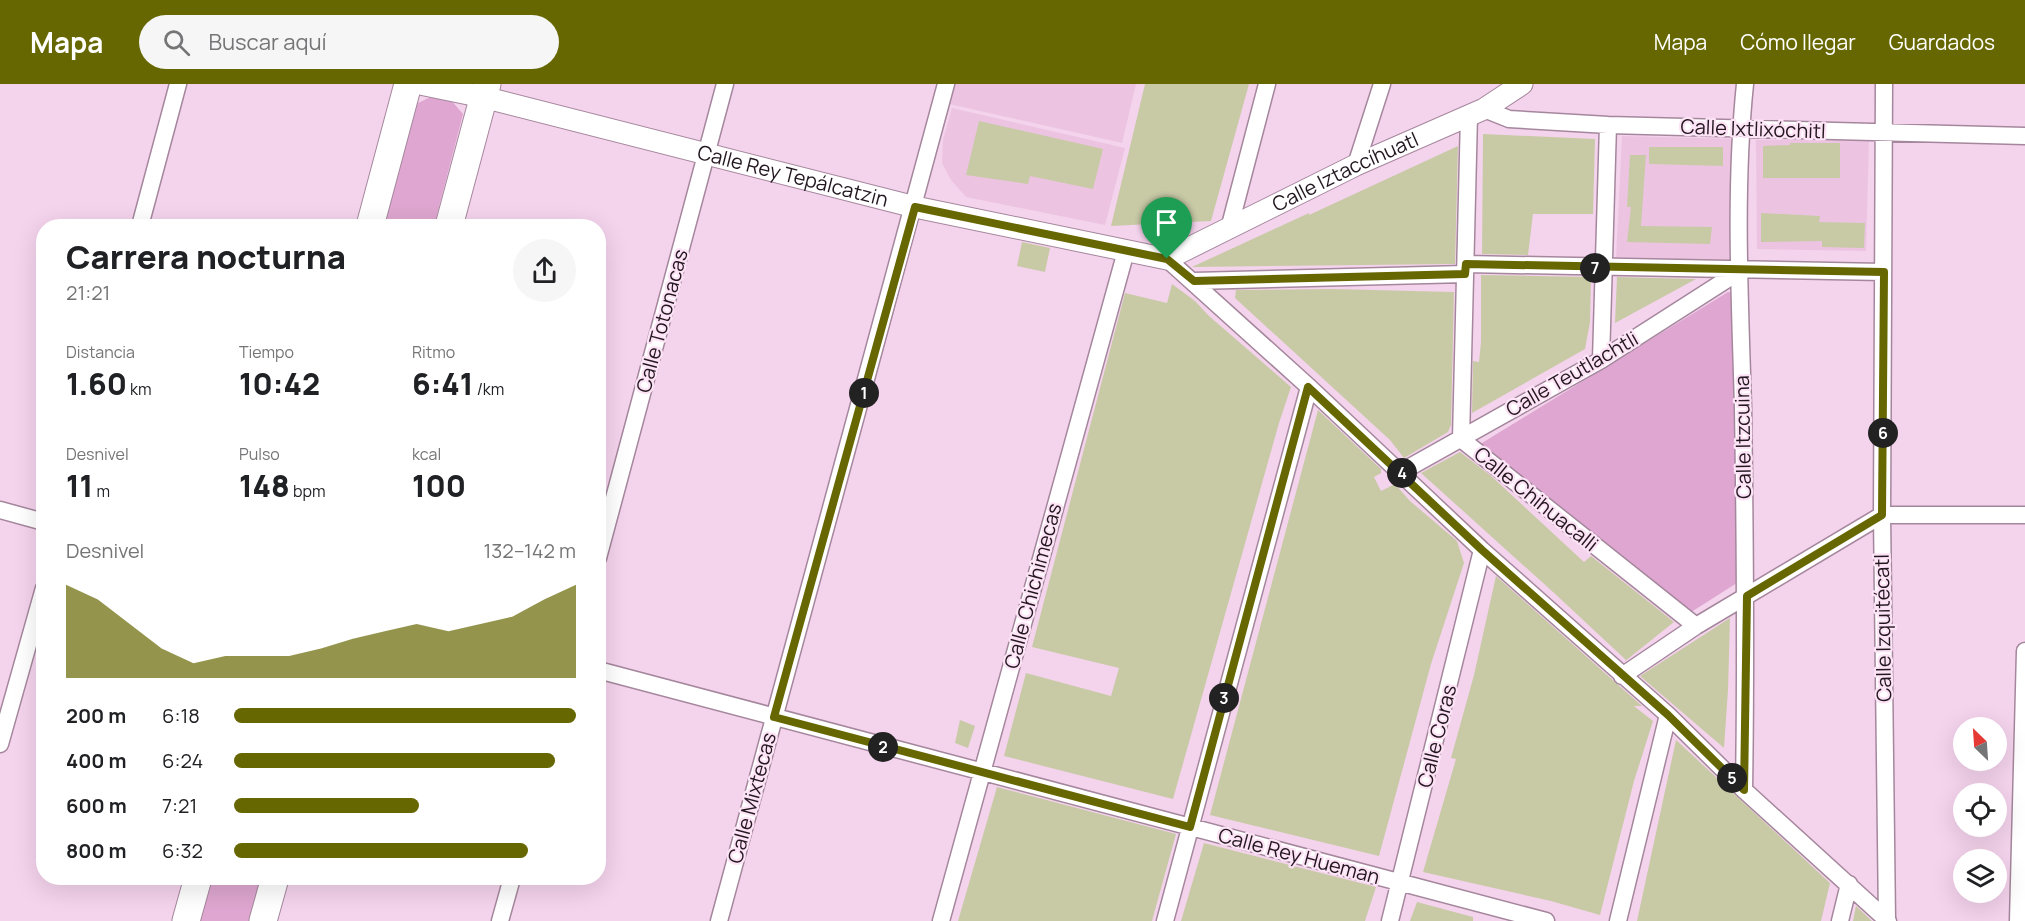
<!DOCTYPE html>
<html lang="es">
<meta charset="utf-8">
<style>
body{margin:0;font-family:Manrope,sans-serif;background:#f6f6f6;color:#202124;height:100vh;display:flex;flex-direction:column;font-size:22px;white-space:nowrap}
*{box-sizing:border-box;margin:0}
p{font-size:20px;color:#757577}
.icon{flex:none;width:33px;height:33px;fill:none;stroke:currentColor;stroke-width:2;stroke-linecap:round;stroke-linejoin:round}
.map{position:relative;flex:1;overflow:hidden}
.details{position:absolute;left:36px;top:135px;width:570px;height:666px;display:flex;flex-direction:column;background:#fff;border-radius:24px;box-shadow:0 6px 24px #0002}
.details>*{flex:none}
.needle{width:39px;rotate:335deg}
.controls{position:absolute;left:1953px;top:633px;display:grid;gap:12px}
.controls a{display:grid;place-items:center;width:54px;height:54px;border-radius:50%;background:#fff;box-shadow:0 6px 24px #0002;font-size:30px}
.pin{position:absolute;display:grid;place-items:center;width:51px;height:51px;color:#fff;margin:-62px -26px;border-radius:50% 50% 50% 0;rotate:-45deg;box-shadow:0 0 6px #0007}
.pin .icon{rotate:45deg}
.km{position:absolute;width:30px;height:30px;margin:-15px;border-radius:50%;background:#222;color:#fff;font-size:16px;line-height:30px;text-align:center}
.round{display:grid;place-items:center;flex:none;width:63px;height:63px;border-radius:32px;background:#f6f6f6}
.summary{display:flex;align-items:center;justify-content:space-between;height:102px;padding:0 30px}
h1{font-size:33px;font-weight:800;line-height:45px}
.stats{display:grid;grid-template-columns:repeat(3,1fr);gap:9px;height:102px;padding:6px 30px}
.stats div{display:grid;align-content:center}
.stats b{font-size:30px;font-weight:800}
.stats small{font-size:16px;font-weight:400}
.stats p{font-size:16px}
.chart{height:168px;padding:12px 30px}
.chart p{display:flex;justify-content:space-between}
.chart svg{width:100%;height:108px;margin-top:6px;fill:#676702;opacity:.7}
ul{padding:0 30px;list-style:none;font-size:20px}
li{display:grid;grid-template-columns:96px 72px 1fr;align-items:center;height:45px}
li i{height:15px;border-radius:8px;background:#676702}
header{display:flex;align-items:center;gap:36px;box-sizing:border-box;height:84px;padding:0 30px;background:#676702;color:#fff}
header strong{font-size:28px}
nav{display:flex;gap:33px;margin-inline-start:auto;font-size:21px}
.search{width:420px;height:54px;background:#f6f6f6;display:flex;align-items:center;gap:15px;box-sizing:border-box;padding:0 21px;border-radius:33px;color:#757577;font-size:22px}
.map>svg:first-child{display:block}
</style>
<header>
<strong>Mapa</strong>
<div class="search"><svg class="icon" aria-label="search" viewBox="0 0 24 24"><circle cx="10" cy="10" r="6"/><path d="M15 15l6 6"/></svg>Buscar aquí</div>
<nav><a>Mapa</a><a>Cómo llegar</a><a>Guardados</a></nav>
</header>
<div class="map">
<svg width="2025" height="837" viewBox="0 0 2025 837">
<rect width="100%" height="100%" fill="#f4d3ec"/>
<path fill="#ecc4e1" d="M954 0H1136L1122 59 949 20Z
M952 24 1125 64 1105 141 966 113 951 96 942 79 943 56Z
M1622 52 1731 55 1732 177 1616 173Z
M1756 56H1869L1866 167 1757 165Z"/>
<path fill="#dea6d0" d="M443 7 463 30 434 142H383L416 20Z
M1728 208 1733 209 1740 497 1685 532 1477 362Z
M208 794H262L250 837H196Z"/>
<path fill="#c8caa6" d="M1145 0H1249L1211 137 1111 142Z
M979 37 1103 65 1093 105 1030 92 1028 100 966 91Z
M1483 50 1595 55 1593 130H1533L1528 171 1482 170Z
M1790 59H1840V94H1763V62L1790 61Z
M1458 62 1455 180 1192 183 1309 129V131Z
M1649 63H1723V82L1649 80Z
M1630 71H1646L1641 142 1712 143 1710 160 1627 158 1631 123H1627Z
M1761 129 1820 132 1819 138 1865 139 1864 164 1822 163V157L1761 158Z
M1022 158 1050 164 1045 188 1017 182Z
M1481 191 1591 193 1590 238 1585 265 1472 329 1473 277 1479 278 1481 258Z
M1617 193 1696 195 1615 239Z
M1172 200 1195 217 1209 232 1291 303 1279 339 1173 715 1004 672 1026 589 1111 612 1119 584 1032 563 1125 209 1167 219Z
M1332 205 1454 208 1451 341 1448 348 1404 374 1390 356 1235 214 1236 206Z
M1318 326 1381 385V389L1374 393 1381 407 1395 400 1410 417 1457 457 1464 479 1431 580 1379 772 1210 731Z
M1460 368 1490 391 1584 478 1591 472 1674 538 1624 578 1626 576 1553 508 1421 389Z
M1496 492 1642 622H1634L1653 637 1634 697 1600 831 1551 817 1423 788 1456 675 1451 674 1474 591Z
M1730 534 1728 606 1724 664 1640 592Z
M960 636 975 642 968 664 955 659Z
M1676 656 1830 799 1821 837H1637Z
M997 703 1176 750 1152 837H958Z
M1204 759 1376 803 1365 837H1181Z
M1417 818 1473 833V837H1410Z
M1856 822 1872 837H1853Z"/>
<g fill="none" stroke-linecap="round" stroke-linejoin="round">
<defs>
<path id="minor" d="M1884 0 1882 431 1887 836
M1484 25 1509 35 1608 41 2025 52
M1469 31 1461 355 1696 542
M1356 81 1382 0
M140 142 178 0
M1229 145 1267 0
M1167 175 1309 303 1482 466 1668 631 1744 706 1888 837
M1466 180 1883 188
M1194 197 1465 190
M1601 276 1608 41
M1401 388 1601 276 1740 187
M0 426 44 438
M598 474 725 0
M598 586 1546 837
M1622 592 1696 542 1882 431H2025
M0 660 44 504
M1744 706C1746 578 1745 451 1743 323 1740 216 1734 107 1745 0
M500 837 512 794
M719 837 946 0
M941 837 1126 167
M1165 837 1309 303
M1390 837 1482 466
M1618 837 1668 631
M1840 837 1849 800
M2018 837 2025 567"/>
<g id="tertiary">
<path id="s1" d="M420 0 483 13 915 123 1167 175 1356 81 1484 25 1522 0"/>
</g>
<path id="primary" d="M370 142 408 0
M449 142 487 0
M186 837 198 794
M263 837 275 794"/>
</defs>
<use href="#minor" stroke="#a5879d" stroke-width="19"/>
<use href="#tertiary" stroke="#a5879d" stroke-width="23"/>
<use href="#primary" stroke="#a5879d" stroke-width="29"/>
<use href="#minor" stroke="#fff" stroke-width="16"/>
<use href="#tertiary" stroke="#fff" stroke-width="21"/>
<use href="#primary" stroke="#fff" stroke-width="27"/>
</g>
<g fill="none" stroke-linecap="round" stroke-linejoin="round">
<defs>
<path id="route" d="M915 123 1167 175 1194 197 1465 190 1466 180 1884 188 1882 431 1747 512 1744 706 1668 631 1482 466 1308 303 1190 743 774 633Z"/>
</defs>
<use href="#route" stroke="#fff" stroke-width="12"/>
<use href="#route" stroke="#676702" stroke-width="8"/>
</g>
<g text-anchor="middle" stroke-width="4.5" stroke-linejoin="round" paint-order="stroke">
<g font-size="20" fill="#22171f" stroke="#fde3f6">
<text transform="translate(1753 45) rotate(2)" y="7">Calle Ixtlixóchitl</text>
<text dy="7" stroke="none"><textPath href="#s1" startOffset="966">Calle Iztaccíhuatl</textPath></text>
<text dy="7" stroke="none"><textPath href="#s1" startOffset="384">Calle Rey Tepálcatzin</textPath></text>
<text transform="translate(662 237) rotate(-75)" y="7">Calle Totonacas</text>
<text transform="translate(1572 290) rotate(-30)" y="7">Calle Teutlachtli</text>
<text transform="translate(1743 353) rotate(-91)" y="7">Calle Itzcuina</text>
<text transform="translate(1536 415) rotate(39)" y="7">Calle Chihuacalli</text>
<text transform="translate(1033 502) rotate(-75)" y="7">Calle Chichimecas</text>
<text transform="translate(1883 544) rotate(-91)" y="7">Calle Izquitécatl</text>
<text transform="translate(1437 652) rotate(-76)" y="7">Calle Coras</text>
<text transform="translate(752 714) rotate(-75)" y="7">Calle Mixtecas</text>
<text transform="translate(1299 772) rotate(15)" y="7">Calle Rey Hueman</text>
</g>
</g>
</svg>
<div class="controls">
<a><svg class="needle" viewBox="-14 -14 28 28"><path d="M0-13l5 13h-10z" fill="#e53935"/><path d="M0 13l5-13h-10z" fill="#757577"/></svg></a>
<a><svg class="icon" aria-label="locate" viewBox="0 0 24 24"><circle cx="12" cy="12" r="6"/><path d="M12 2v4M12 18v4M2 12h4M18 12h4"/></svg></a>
<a><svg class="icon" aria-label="layers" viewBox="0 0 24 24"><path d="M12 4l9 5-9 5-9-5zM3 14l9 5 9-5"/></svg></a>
</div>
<div class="pin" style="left:1167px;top:175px;background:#1e9e55"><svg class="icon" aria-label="arrive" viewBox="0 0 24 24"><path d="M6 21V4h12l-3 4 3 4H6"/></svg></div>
<b class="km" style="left:864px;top:309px">1</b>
<b class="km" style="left:883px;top:663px">2</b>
<b class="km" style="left:1224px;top:614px">3</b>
<b class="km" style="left:1402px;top:389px">4</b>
<b class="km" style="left:1732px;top:694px">5</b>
<b class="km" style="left:1883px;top:349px">6</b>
<b class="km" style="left:1595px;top:184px">7</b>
<section class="details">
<div class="summary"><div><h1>Carrera nocturna</h1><p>21:21</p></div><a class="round"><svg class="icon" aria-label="share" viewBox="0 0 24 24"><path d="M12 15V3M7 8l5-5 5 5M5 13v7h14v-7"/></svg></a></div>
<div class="stats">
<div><p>Distancia</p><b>1.60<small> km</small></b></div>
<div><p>Tiempo</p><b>10:42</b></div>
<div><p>Ritmo</p><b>6:41<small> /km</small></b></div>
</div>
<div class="stats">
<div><p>Desnivel</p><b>11<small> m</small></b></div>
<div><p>Pulso</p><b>148<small> bpm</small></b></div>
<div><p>kcal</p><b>100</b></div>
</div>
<div class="chart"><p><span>Desnivel</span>132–142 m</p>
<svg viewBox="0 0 160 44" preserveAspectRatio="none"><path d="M0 44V6L10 12L20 22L30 32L40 38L50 35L60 35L70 35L80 32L90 28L100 25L110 22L120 25L130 22L140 19L150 12L160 6V44z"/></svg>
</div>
<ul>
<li><b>200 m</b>6:18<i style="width:100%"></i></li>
<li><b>400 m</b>6:24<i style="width:94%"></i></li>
<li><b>600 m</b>7:21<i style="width:54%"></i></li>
<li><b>800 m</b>6:32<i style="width:86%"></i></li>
</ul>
</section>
</div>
